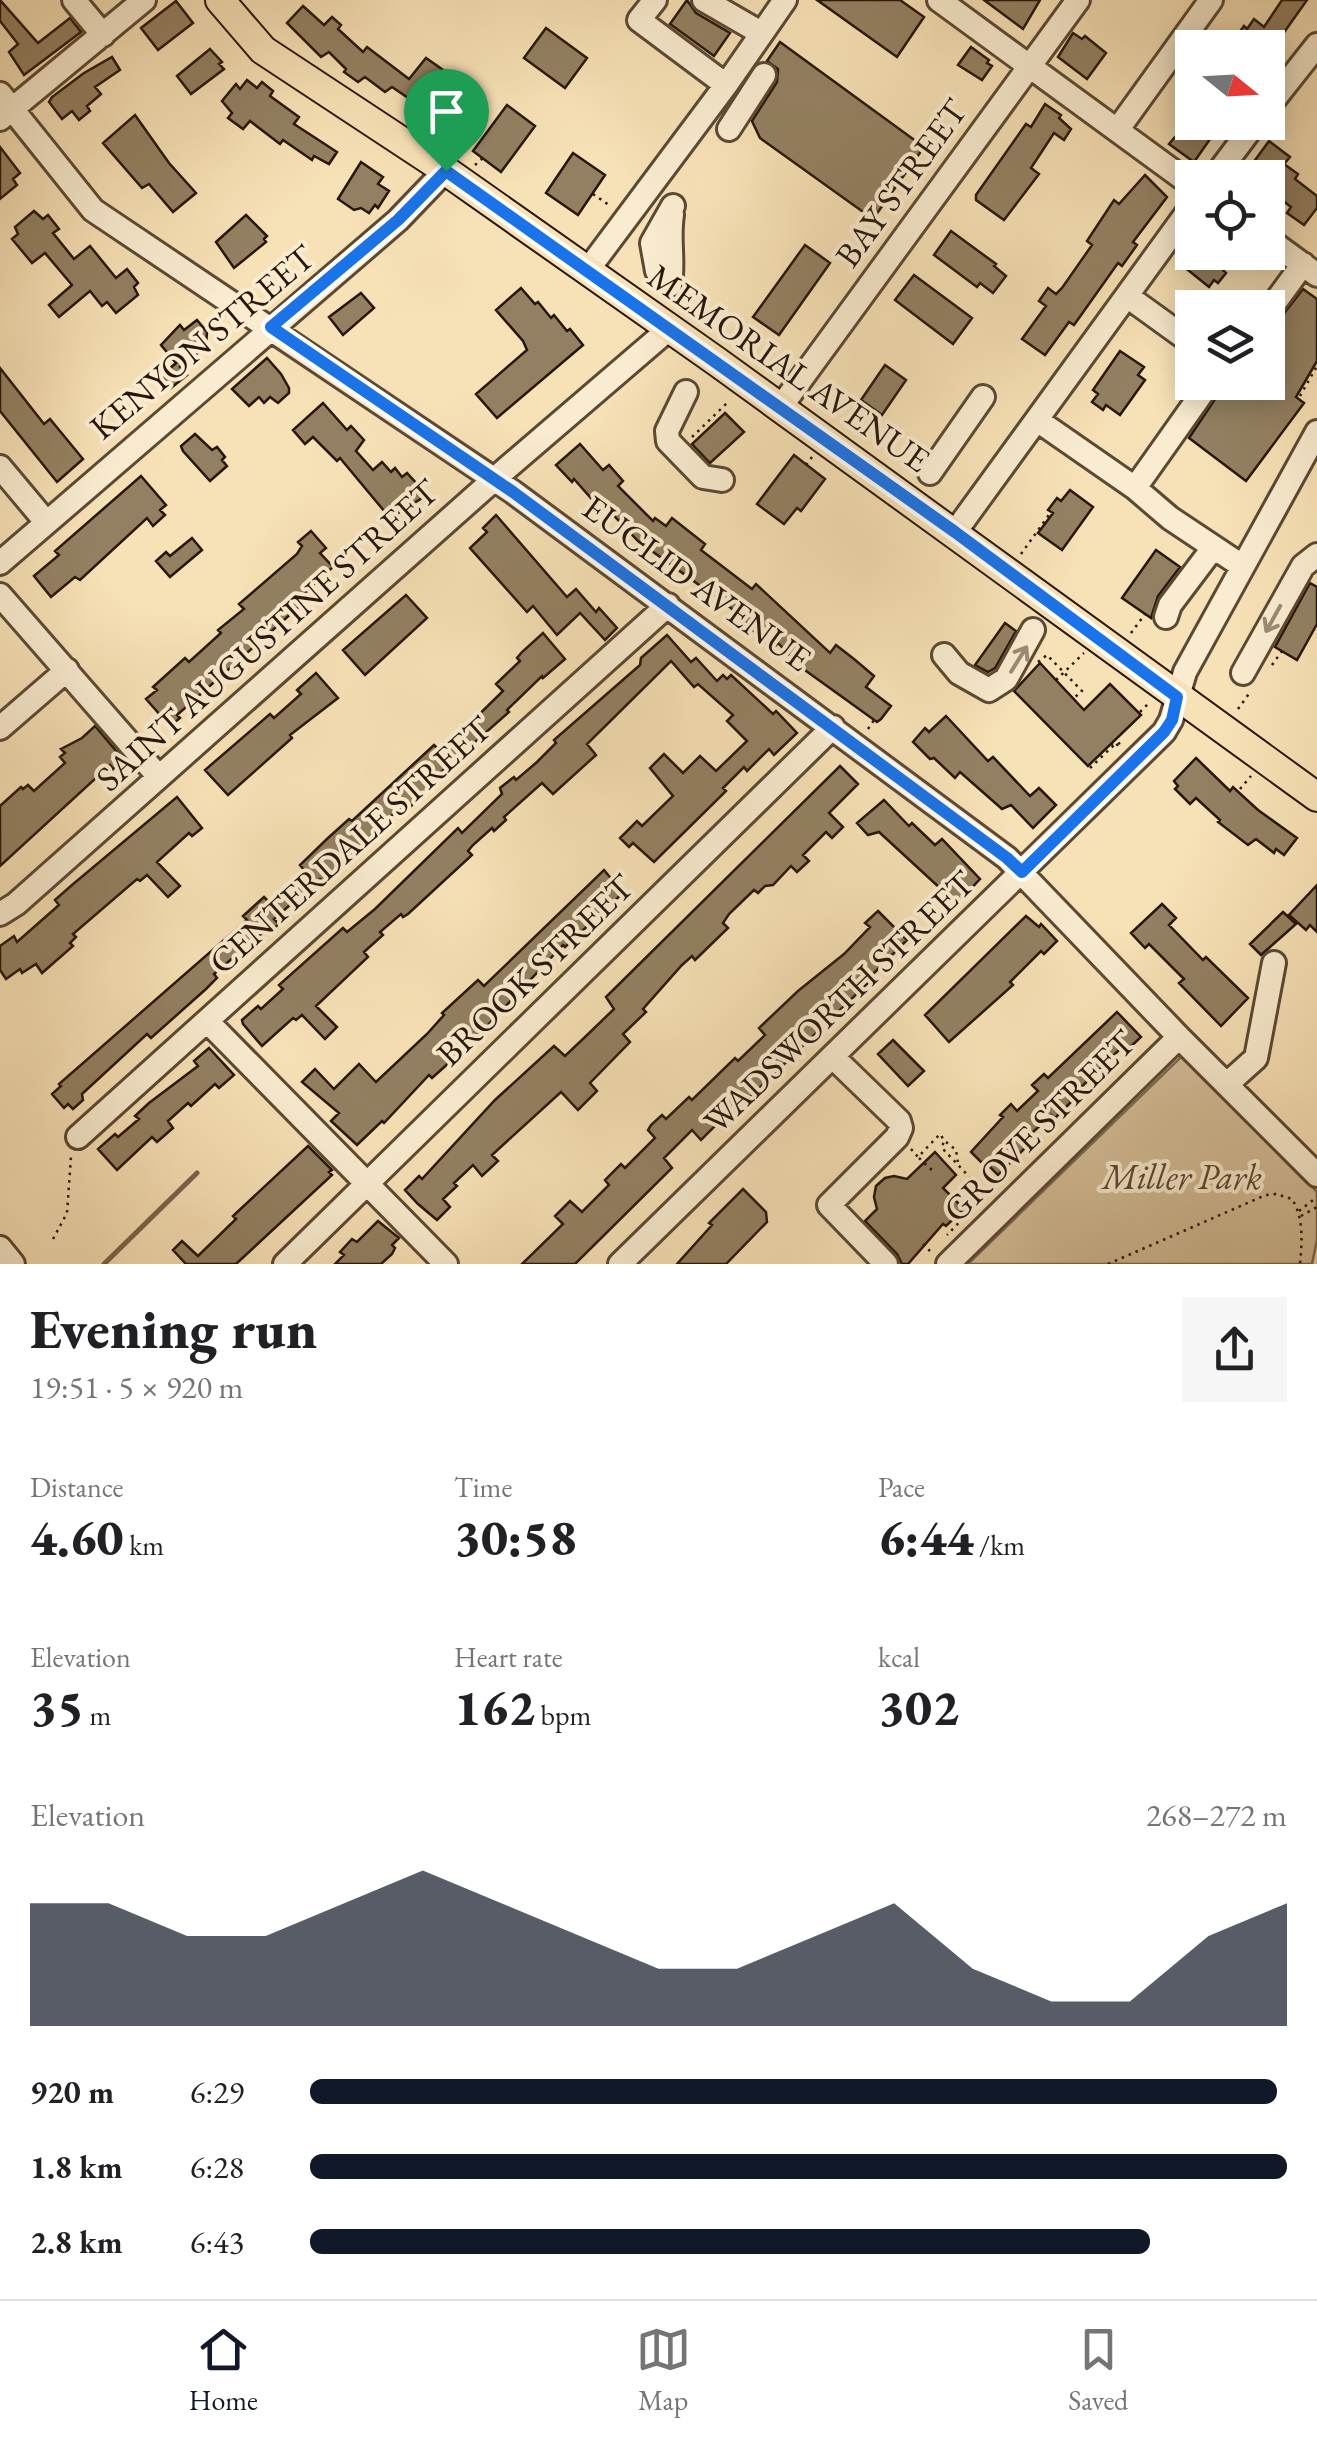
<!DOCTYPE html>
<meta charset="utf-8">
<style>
body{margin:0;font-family:"EB Garamond",serif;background:#f6f6f6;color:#202124;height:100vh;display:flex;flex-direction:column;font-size:38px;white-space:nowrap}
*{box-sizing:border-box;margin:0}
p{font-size:32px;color:#757577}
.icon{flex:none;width:55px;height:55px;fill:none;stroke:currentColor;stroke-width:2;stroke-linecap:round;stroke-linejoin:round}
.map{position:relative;height:1264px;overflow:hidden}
.drawer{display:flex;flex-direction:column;background:#fff;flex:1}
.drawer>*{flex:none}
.needle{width:65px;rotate:108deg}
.buttons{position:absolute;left:1175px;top:30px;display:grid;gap:20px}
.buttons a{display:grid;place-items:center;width:110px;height:110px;border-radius:0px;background:#fff;box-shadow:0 5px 25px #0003;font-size:50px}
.pin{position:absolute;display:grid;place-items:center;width:85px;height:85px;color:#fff;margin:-102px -42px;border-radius:50% 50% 50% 0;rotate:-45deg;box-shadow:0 0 10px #0007}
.pin .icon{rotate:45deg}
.round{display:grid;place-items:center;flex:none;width:105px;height:105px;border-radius:0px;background:#f6f6f6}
.overview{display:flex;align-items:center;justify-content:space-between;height:170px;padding:0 30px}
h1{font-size:55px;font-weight:800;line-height:75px}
.metrics{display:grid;grid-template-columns:repeat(3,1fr);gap:15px;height:170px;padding:10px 30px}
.metrics div{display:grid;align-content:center}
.metrics b{font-size:50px;font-weight:800}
.metrics small{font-size:28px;font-weight:400}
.metrics p{font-size:28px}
.chart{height:280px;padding:20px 30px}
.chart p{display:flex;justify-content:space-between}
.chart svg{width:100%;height:180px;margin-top:10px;fill:#111827;opacity:.7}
ul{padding:0 30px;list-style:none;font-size:32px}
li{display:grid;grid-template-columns:160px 120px 1fr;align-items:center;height:75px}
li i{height:25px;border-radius:12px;background:#111827}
.tabs{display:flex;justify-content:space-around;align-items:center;height:140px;border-top:2px solid #e0e0e0;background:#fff;font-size:28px;color:#757577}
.tabs a{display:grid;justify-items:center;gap:5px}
.tabs .active{color:#111827}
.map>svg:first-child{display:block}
</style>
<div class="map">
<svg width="1317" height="1264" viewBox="0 0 1317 1264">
<rect width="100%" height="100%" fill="#f7e1b6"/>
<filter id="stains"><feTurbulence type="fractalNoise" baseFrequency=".002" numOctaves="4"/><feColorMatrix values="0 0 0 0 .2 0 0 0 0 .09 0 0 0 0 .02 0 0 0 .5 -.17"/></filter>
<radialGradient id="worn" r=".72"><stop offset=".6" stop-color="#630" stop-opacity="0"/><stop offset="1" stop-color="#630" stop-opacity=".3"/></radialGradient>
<path fill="#d4be98" stroke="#7e6a50" stroke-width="2.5" d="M1183 1055 1317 1192V1240L1312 1264H968Z"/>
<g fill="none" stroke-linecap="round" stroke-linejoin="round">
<path stroke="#79664d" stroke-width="5" d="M104 1264 197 1173"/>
</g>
<path fill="#938062" stroke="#271608" stroke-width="2.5" d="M0 0 38 43 70 18 81 32 24 75 9 52 18 44 0 21Z
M687 0 696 13 730 33 714 56 670 24Z
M817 0H900L924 17 897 57Z
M984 0H1040L1023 29Z
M1282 0H1307L1273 48H1228L1244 26 1247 29 1254 19 1264 27Z
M176 1 193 23 158 50 141 28Z
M303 6 324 25 332 17 341 25 338 29 363 52 367 47 409 79 426 58 446 72 420 106 392 87 385 92 365 77 358 82 344 72 346 69 329 52 321 57 287 23Z
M546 28 587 58 565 88 524 58Z
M1073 33 1082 39 1085 36 1106 53 1087 79 1058 57Z
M780 42 924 147 873 219 760 138 752 121 777 82 778 69 767 61Z
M971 47 989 60 987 63 992 66 982 80 958 65Z
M210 49 222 62 219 64 224 69 191 94 177 76Z
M112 57 120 70 95 87 101 94 87 106 90 111 79 120 72 111 62 119 49 102 52 97 84 73Z
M247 80 257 88 262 82 273 91 270 96 299 117 294 124 337 152 329 164 314 156 312 160 283 140 280 144 250 121 243 129 228 118 232 113 222 101 236 84 240 89Z
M1045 104 1061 115 1059 118 1071 129 1064 140 1054 133 1031 168 1039 174 1004 220 976 200V195L1026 124 1031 127Z
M507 105 535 126 501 172 473 151Z
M135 115 169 163 196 193 173 212 149 184 142 188 103 143Z
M1188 122H1222L1194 162 1169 144Z
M1269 141 1290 157 1284 164 1298 174 1295 179 1317 196V208L1304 225 1287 213 1291 207 1268 189V178H1242Z
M0 147 20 173 13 179 17 185 0 199Z
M573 153 605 175 578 215 546 193Z
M361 162 383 177 378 184 389 191 378 208 375 205 369 213 361 208 354 210 338 199Z
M1145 175 1167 197 1133 242 1137 245 1122 266 1118 263 1074 325 1069 322 1045 355 1022 339 1046 306 1039 301 1048 288 1056 294 1062 288 1092 245 1087 241 1114 200 1119 204Z
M34 211 43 219 48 215 59 229 53 233 74 259 90 246 116 278 127 269 138 283 134 287 138 295 116 313 107 302 102 306 90 291 59 317 49 305 72 285 45 253 32 263 12 239 18 234 15 227Z
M246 215 267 236 264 239 266 242 234 268 216 242Z
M951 231 996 264 994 266 1006 276 993 293 980 283 977 287 934 255Z
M805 245 830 263 779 335 753 317Z
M1193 252H1233L1221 268 1226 273 1218 283 1214 280 1209 287 1183 266Z
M914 275 972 318 953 344 895 300Z
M521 288 535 304 538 302 551 318 554 315 567 331 570 329 583 345 497 418 476 394 527 350 523 341 496 310Z
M1303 289 1317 299V361L1296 397 1304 403 1246 481 1189 438 1225 384 1237 394 1245 382H1268V347L1281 329 1275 325Z
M361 293 374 308 343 335 329 317Z
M197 320 207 332 206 346 180 367 187 375 171 388 161 376 176 363 161 345 180 325 184 330Z
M1120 351 1144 367 1138 375 1145 380 1120 415 1106 405 1103 410 1092 402 1098 394 1093 390Z
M267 358 281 374 289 388V393L278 403 270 397 264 403 259 397 249 406 232 389Z
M885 365 906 380 882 415 861 400Z
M0 368 44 424 50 419 83 459 57 482 0 411Z
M323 403 347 430 351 426 364 440 356 451 373 470 382 462 391 472 395 468 402 477 407 473 427 495 390 518 340 458 337 461 313 437 305 444 293 430Z
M725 413 744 432 710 463 692 444Z
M195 434 212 450 217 447 225 457 222 460 227 466 210 481 183 451 181 446Z
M580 444 603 470 609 465 623 481 618 486 653 521 655 518 666 526 672 518 705 544 701 550 752 589 756 584 830 653 836 645 854 659 874 676 866 687 891 706 881 719 877 722 802 668 778 643 772 649 731 608 638 541 601 502 597 505 574 479 572 482 556 465Z
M794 455 825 479 801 511 797 508 784 524 757 504Z
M141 476 166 505 160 510 165 515 153 526 147 518 80 580 75 577 51 597 34 576 59 555 55 551Z
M1070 490 1093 507 1062 550 1038 533 1053 513 1048 510 1057 498 1061 501Z
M496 515 567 597 576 589 596 612 599 608 617 628 605 640 580 613 557 635 533 606 527 612 470 548 487 532 483 528Z
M311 531 326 548 320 553 333 567 305 592 310 597 177 715 180 718 170 726 146 699 157 690 153 687 185 658 189 662 221 633 218 630 244 609 239 604 297 554 302 546 298 542Z
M192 538 202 550 170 577 156 561 166 552 170 556Z
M1156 550 1180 567 1158 596 1151 618 1122 598Z
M1310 583 1317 587V624L1297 660 1275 647Z
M406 595 427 618 365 675 343 650Z
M1005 623 1016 631 995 668 988 672 975 665Z
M543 633 565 659 543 678 542 676 507 710 509 712 440 773 444 776 411 806 407 802 383 823 386 827 360 850 323 882 320 879 316 882 274 919 279 924 268 933 266 930 214 974 217 978 206 989 151 1038 147 1034 82 1094 83 1100 73 1109 68 1104 64 1108 52 1094 61 1086 59 1084 247 920 243 916 264 897 270 903 304 870 300 865 328 838 349 819 352 821 434 745 441 752 503 691 496 684 520 661 517 658 522 652Z
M667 635 691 662 696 658 717 681 723 675 727 679 731 675 773 714 776 711 797 733 774 755 769 749 747 771 744 767 723 788 726 791 654 862 633 843 629 847 620 838 637 821 642 826 673 796 650 768 664 754 683 773 700 756 716 771 747 741 727 721 733 715 698 684 694 687 671 661 587 744 596 755 553 794 542 783 504 817 506 820 494 831 492 828 473 845 468 851 472 855 408 914 403 917 401 914 380 932 383 935 364 952 368 957 316 1006 337 1027 325 1039 302 1015 296 1020 293 1018 262 1046 243 1024 242 1020 258 1006 261 1009 283 989 279 985 343 928 347 932 375 909 458 828 462 833 502 794 500 788 514 777 516 780 537 762 556 743 554 740 640 665 641 658Z
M1040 663 1084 710 1110 684 1141 715 1088 766 1014 691Z
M316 673 338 698 290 735 292 738 228 795 205 770 270 714 274 718 301 694 297 690Z
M946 716 988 761 993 757 1030 796 1039 788 1056 805 1033 828 1011 805 1002 809 960 772 955 778 934 758 930 759 913 742 925 728 929 732Z
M95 726 123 759 113 769 110 765 0 866V806L21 787 23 789 28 785 34 791 65 763 60 757 65 753 61 749 82 738Z
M1196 758 1230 791 1233 787 1258 810 1297 838 1284 855 1276 849 1274 853 1256 839 1248 845 1218 822 1220 820 1196 798 1190 804 1175 789 1178 786 1174 781Z
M840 766 858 784 829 813 843 827 832 838 826 832 803 855 809 861 797 872 791 866 773 885 765 886 758 893 754 890 729 914 723 923 728 928 695 960 692 956 682 965 643 1009 646 1012 623 1034 630 1042 590 1083 597 1091 578 1110 561 1092 492 1155 498 1161 482 1176 473 1165 454 1183 457 1186 443 1199 450 1207 437 1220 418 1204 405 1190 419 1176 422 1179 495 1100 554 1046 565 1056 584 1038 614 1009 606 997Z
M177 797 202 828 192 836 189 833 157 862 180 886 168 897 147 875 140 881 137 879 73 934 76 937 70 943 73 946 42 973 36 964 22 973 20 969 6 979 0 970V946L14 936 17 942 59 905 55 900 72 885Z
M884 800 909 826 912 823 935 845 942 839 980 879 963 897 955 902 879 832 868 835 857 823Z
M604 870 623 893 565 947 563 945 471 1043 432 1078 429 1075 384 1123 382 1121 357 1145 331 1121 339 1113 302 1082 315 1069 334 1089 359 1064 376 1082 427 1034 444 1015 442 1013 478 980 484 986Z
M1317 885V932L1310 925 1306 930 1289 915Z
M1162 904 1176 918 1169 925 1203 960 1206 957 1248 998 1221 1026 1179 983 1184 979 1149 944 1145 948 1131 933Z
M878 911 907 940 868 979 870 981 746 1101 741 1096 712 1123 715 1126 701 1140 692 1130 664 1158 672 1168 575 1264H522L563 1224 555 1216 570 1201 582 1212 609 1185 605 1180 621 1164 625 1168 655 1138 648 1130 651 1125 662 1115 666 1119 689 1097 692 1100 735 1058 738 1061 765 1035 759 1028 798 991 844 954 870 927 865 923Z
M1283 912 1296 924 1261 955 1250 944Z
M1026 916 1039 927 1041 924 1057 941 1044 954 1041 951 1010 982 1013 985 949 1042 925 1015Z
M1117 1012 1141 1037 1126 1051 1122 1047 1069 1099 1071 1102 1055 1118 1051 1115 1032 1133 1035 1138 998 1175 984 1161 982 1163 971 1152 1003 1117 1000 1115 1011 1104 1017 1111 1038 1091 1032 1085 1044 1074 1048 1078Z
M893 1040 924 1071 908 1086 878 1054Z
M209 1048 234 1075 219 1088 215 1084 191 1106 188 1103 168 1121 173 1128 157 1142 152 1137 117 1170 98 1149 115 1134 118 1137 139 1119 135 1116 149 1103 198 1066 194 1061Z
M308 1146 332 1170 329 1172 332 1175 236 1264H186L173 1250 182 1241 198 1256 236 1219 233 1216Z
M935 1152 956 1175 943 1188 964 1209 946 1226 943 1224 908 1264H902L897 1254 865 1221 877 1209 874 1197 876 1186 885 1178 894 1176 907 1179Z
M743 1189 766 1212 767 1222 726 1264H677L712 1225 709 1223Z
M378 1221 399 1238 392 1245 395 1248 392 1254 381 1264H335L344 1255 340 1252 352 1239 357 1242Z"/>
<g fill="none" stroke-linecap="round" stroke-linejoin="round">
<defs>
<path id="minor" d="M74 0 103 35
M655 0 639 20 726 85
M704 0 761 33
M939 0 1192 185
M0 94 93 210 513 492 1007 858 1179 1037 1317 1175
M1268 107 1317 45
M0 119 144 0
M729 129 764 75
M1118 129 1211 0
M1214 178 1256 122
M1268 239 1317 275
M587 271 726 85 785 0
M670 285 657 271 652 243 673 206
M670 285C674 261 668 239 672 215
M1127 296 1192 343
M1268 312 1303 264
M686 392 667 431 668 441 703 477 722 480
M780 408 1078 0
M1037 420 1135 488 1170 518 1242 566
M0 467 46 522
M930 473 983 397
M1135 488 1210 382
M955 532 1192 206
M0 563 398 220 445 171
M0 595 159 777
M1166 617 1170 605 1213 548
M944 655 959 673 989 690 1006 679 1033 630
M1243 673 1303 566 1317 555
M0 728 67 670
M0 914 16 904 507 468 669 329
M207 1021 446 1264
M833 1057 899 1121 901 1128 897 1137 829 1205 886 1264
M1227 1084 1256 1058 1274 963
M78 1137 668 605
M0 1248 13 1264
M285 1264 833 727
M620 1264 1164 732 1171 720 1185 672 1317 432
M948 1264 1179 1037"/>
<path id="major" d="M220 0 263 50 439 166 716 361 1317 797"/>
</defs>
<use href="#minor" stroke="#5b4934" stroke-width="28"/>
<use href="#major" stroke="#271608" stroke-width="32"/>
<path stroke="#271608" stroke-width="2.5" stroke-dasharray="2.5 5" stroke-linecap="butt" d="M475 165 483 158
M593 194 609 205
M1300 396 1317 366
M692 437 727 403
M806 465 812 457
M1021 554 1051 512
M1131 633 1145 614
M1038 662 1047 655 1082 691 1074 698
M1272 665 1282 651
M1056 680 1084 653
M1238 709 1251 691
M1140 712 1150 702
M868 729 874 720
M1118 744 1124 741
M1090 768 1114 745 1112 742
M1240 789 1251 776
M946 1142 956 1150 958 1163
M911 1149 918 1157 940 1134 944 1140 942 1148 979 1187 981 1200 947 1235
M919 1158 935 1173
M961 1202 969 1211
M1299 1211 1317 1197
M1301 1216 1317 1207
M53 1239 67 1213 71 1157
M923 1244 930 1251
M1108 1264 1266 1195 1276 1194 1292 1199C1304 1218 1302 1242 1300 1264"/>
<use href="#minor" stroke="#faecd0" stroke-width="22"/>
<use href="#major" stroke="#f7e1b6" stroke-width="28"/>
<path stroke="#271608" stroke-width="2.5" stroke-dasharray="2.5 5" stroke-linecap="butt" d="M1111 743 1115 747 1118 744"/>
</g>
<defs><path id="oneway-shaft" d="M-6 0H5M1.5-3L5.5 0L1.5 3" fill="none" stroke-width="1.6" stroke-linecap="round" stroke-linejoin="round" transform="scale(2.5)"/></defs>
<g stroke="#9b8c76">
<use href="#oneway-shaft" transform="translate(1273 619) rotate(119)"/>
<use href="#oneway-shaft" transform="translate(1019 659) rotate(-58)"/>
</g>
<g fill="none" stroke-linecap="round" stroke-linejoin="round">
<defs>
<path id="route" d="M446 171 955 532 1177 697 1172 720 1164 732 1022 872 1007 858 513 492 271 327 398 220Z"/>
</defs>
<use href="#route" stroke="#fff" stroke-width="20"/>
<use href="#route" stroke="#1a73e8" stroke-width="12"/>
</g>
<g text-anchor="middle" stroke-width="8" stroke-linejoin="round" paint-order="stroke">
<g font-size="35" fill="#271608" stroke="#faecd0">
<text transform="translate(901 183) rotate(-54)" y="12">BAY STREET</text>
<text transform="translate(202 342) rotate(-40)" y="12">KENYON STREET</text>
<text transform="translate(789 368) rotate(35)" y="12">MEMORIAL AVENUE</text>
<text transform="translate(697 583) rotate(36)" y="12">EUCLID AVENUE</text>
<text transform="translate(267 635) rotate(-42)" y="12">SAINT AUGUSTINE STREET</text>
<text transform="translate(350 845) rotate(-42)" y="12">CENTERDALE STREET</text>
<text transform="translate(535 970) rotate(-44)" y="12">BROOK STREET</text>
<text transform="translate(839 1002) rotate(-44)" y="12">WADSWORTH STREET</text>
<text transform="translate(1039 1126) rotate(-45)" y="12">GROVE STREET</text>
</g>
<g font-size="35" font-style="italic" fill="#5b4833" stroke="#faecd0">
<text x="1182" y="1189">Miller Park</text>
</g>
</g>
<rect width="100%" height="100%" filter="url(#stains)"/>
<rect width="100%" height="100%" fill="url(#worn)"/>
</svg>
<div class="buttons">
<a><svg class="needle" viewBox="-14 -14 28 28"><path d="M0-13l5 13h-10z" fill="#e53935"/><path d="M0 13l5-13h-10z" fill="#757577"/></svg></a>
<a><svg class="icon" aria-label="locate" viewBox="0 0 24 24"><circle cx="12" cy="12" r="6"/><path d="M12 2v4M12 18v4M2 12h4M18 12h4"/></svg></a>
<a><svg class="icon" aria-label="layers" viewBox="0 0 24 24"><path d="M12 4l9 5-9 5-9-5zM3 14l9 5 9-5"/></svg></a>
</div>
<div class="pin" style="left:446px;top:171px;background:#1e9e55"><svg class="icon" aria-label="arrive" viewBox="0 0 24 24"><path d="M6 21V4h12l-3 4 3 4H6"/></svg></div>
</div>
<section class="drawer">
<div class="overview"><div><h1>Evening run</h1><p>19:51 · 5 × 920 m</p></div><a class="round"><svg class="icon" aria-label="share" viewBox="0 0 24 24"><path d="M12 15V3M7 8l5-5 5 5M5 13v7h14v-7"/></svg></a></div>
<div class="metrics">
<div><p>Distance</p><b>4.60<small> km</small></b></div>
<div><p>Time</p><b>30:58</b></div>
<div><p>Pace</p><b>6:44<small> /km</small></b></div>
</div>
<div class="metrics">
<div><p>Elevation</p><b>35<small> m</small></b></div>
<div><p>Heart rate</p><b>162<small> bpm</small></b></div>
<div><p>kcal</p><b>302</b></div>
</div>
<div class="chart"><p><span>Elevation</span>268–272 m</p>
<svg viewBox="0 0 160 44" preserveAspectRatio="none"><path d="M0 44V14L10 14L20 22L30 22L40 14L50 6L60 14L70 22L80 30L90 30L100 22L110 14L120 30L130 38L140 38L150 22L160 14V44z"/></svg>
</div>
<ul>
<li><b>920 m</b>6:29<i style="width:99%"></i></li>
<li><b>1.8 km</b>6:28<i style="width:100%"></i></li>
<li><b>2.8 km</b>6:43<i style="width:86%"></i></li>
</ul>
</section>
<nav class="tabs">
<a class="active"><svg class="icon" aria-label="home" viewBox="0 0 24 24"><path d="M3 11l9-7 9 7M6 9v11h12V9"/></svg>Home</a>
<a><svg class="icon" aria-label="map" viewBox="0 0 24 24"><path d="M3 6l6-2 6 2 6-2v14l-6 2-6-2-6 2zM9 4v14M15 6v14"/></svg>Map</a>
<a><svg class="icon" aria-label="saved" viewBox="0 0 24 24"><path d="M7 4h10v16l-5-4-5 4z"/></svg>Saved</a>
</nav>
